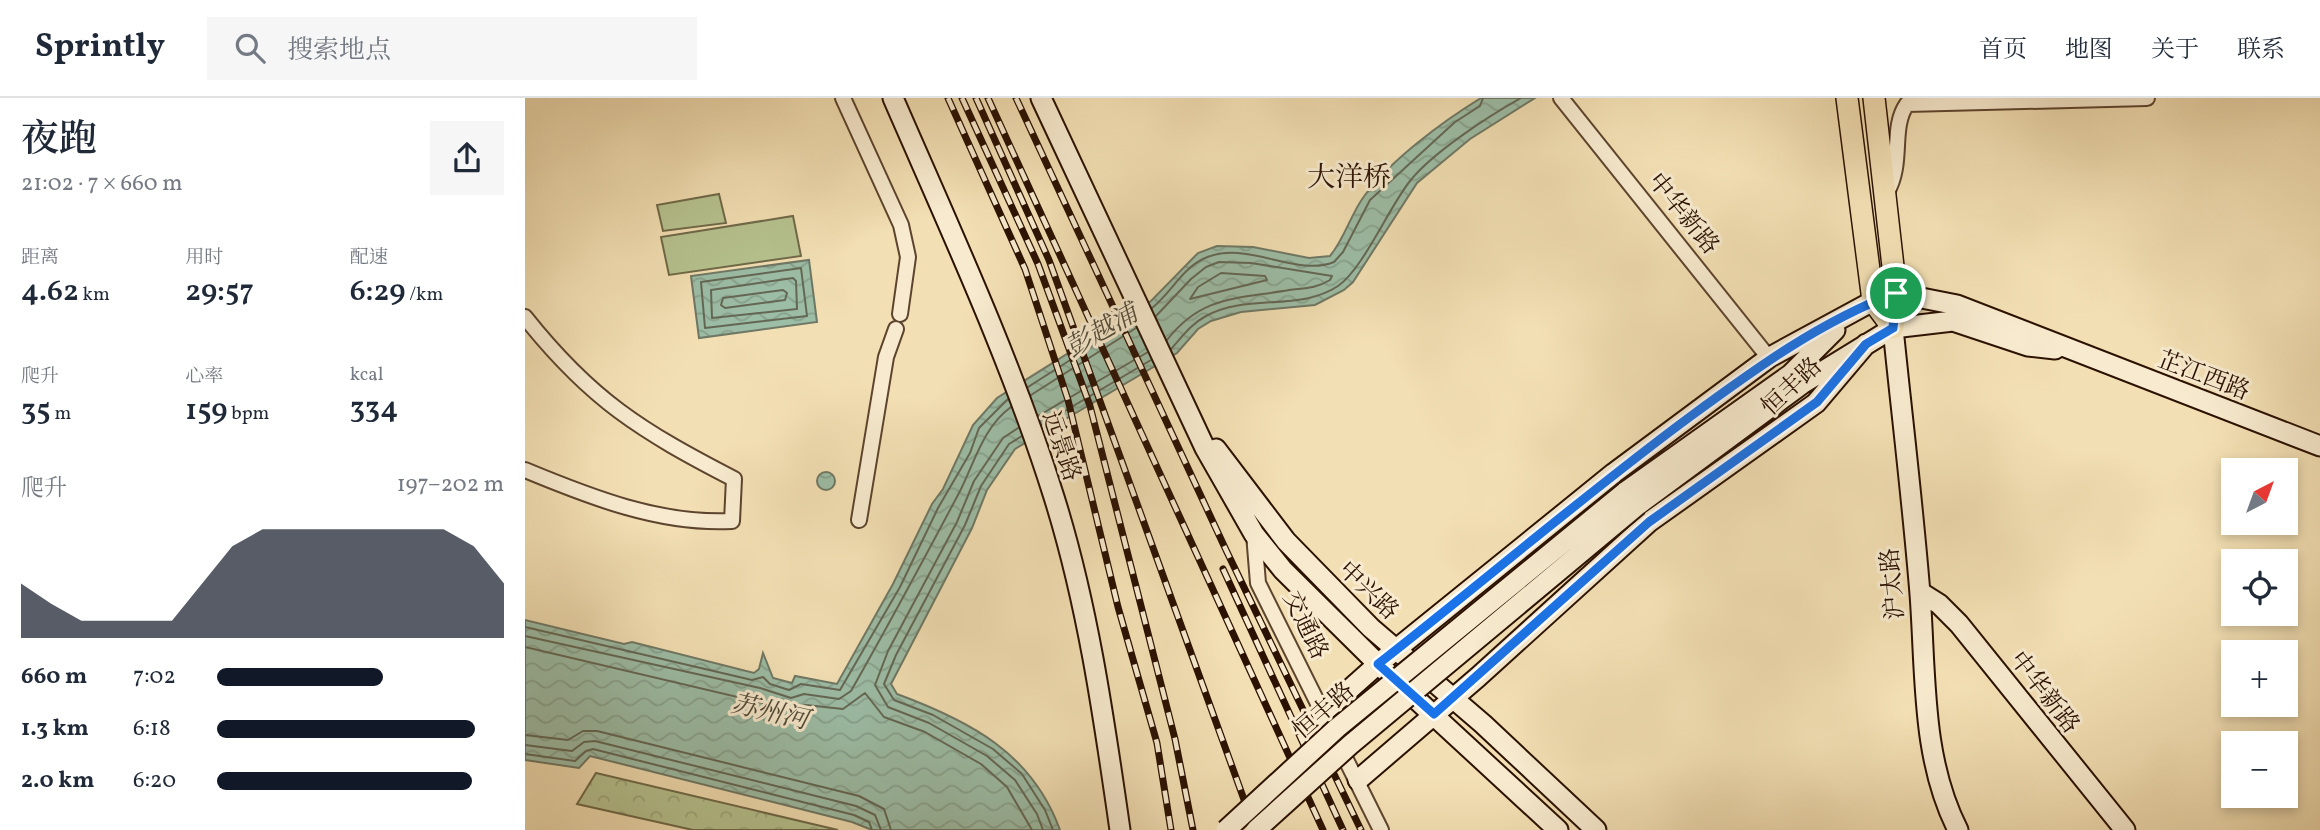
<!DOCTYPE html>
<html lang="zh">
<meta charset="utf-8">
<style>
body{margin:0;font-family:Vollkorn,"Noto Serif SC",serif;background:#f6f6f7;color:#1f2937;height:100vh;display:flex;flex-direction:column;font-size:26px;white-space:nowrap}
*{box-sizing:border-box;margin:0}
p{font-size:23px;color:#747a83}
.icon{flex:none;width:38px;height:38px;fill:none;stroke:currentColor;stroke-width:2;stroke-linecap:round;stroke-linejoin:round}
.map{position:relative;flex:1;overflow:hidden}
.drawer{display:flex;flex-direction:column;background:#fff;width:525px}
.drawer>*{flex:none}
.needle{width:46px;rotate:41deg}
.controls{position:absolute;left:1696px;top:360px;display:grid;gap:14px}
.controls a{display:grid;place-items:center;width:77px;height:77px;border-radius:0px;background:#fff;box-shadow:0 4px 10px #0003;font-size:35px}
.pin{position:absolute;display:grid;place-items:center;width:60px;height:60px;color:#fff;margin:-30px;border:4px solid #fff;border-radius:50%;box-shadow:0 2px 7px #0007}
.round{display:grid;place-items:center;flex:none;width:74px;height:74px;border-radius:0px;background:#f6f6f7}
.summary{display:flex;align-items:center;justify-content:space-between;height:119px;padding:0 21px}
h1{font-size:38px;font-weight:600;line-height:52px}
.stats{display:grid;grid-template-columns:repeat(3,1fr);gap:10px;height:119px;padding:7px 21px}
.stats div{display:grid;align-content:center}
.stats b{font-size:30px;font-weight:600}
.stats small{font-size:19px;font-weight:400}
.stats p{font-size:19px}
.chart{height:196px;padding:14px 21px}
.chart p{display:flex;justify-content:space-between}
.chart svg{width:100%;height:126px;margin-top:7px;fill:#111827;opacity:.7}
ul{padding:0 21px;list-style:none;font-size:23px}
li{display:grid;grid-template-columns:112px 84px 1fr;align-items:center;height:52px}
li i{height:18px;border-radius:9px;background:#111827}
header{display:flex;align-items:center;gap:42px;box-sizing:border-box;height:98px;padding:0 35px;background:#fff;border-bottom:2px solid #e0e1e3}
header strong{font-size:33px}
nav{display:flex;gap:38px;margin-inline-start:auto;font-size:24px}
.search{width:490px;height:63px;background:#f6f6f7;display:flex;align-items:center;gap:18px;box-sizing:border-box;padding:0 24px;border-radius:0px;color:#747a83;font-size:26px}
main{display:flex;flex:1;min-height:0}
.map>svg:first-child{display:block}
</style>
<header>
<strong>Sprintly</strong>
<div class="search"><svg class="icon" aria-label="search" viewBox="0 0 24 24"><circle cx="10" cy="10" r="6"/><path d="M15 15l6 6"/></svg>搜索地点</div>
<nav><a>首页</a><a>地图</a><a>关于</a><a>联系</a></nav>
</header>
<main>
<section class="drawer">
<div class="summary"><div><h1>夜跑</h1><p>21:02 · 7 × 660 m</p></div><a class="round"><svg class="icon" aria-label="share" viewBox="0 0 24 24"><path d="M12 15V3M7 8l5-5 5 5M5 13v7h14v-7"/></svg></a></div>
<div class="stats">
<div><p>距离</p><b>4.62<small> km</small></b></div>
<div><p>用时</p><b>29:57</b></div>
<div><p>配速</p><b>6:29<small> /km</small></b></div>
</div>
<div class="stats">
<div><p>爬升</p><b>35<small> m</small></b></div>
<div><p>心率</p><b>159<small> bpm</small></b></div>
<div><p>kcal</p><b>334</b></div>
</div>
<div class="chart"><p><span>爬升</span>197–202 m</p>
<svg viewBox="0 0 160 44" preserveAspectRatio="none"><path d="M0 44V25L10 32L20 38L30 38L40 38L50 38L60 25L70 12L80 6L90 6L100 6L110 6L120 6L130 6L140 6L150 12L160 25V44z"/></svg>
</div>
<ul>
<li><b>660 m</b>7:02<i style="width:58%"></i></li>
<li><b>1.3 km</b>6:18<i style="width:90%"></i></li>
<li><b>2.0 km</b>6:20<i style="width:89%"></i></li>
</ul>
</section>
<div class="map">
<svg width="1795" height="732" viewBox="0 0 1795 732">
<defs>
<pattern id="forest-crowns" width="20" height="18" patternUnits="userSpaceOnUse" patternTransform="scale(1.75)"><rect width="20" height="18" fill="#b6c390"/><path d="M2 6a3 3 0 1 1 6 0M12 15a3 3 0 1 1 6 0" fill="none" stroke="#9da67b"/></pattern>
<pattern id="water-waves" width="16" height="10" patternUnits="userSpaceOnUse" patternTransform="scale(1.75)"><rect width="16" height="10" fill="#9cbda6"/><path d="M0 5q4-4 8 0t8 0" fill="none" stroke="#87a18d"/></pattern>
</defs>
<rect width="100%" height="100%" fill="#f2dfb3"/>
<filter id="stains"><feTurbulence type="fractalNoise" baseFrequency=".00286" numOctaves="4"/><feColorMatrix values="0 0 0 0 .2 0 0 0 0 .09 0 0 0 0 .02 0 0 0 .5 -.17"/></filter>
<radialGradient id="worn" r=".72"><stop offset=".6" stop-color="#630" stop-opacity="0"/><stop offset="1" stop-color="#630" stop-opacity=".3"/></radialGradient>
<path fill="url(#forest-crowns)" stroke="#706a49" stroke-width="2" d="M71 675 313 732H168L52 706Z"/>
<path fill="#b6c390" stroke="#706a49" stroke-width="2" d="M194 96 201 125 138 133 132 107Z
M268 118 276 158 144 177 136 139Z"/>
<path fill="url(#water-waves)" stroke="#6f7864" stroke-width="2" d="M956 0H1010L945 41 892 85 828 184 819 192 790 207 716 214 686 223 673 231 652 255 490 351 462 392 447 430 366 586 372 596C445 623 507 655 535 732H347L327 724 65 658 54 670 0 662V522L99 546 107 544 229 575 234 571 238 555 248 580 267 585 270 578 312 586 368 486 407 406 418 391 448 327 472 300 626 203 673 155 692 148 728 149 784 160 805 158C820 140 826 115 840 97 867 61 917 24 956 0Z
M284 162 292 224 174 240 166 178Z
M292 383a9 9 0 1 1 18 0a9 9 0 1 1-18 0Z"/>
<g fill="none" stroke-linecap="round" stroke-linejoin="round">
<path stroke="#646754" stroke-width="2" d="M276 170 282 218 180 230 176 184Z
M696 175 740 178 742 182 665 201 673 189Z
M268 180 271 183 272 211 187 220 186 192Z
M258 192 262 195 260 202 200 210 196 207 198 200Z
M627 210C645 196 657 171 678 161 720 140 770 180 809 164L818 154 845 102 930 24 955 8 958 0
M631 218 666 181 681 169 694 164 726 165 807 178 805 182C790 191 780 190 764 192 713 201 677 197 642 242
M646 251C657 239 666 226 681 218 723 195 774 214 813 188 838 171 864 109 885 83 908 54 964 18 996 0
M503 289 608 222
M506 297 611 230
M513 318 623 254
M516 327 626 262
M493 330 478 340 449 383 432 424 363 553 350 587 363 609 404 625 462 658 490 682 512 716 518 732
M497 338 484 346 456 388 440 427 371 557 359 586 369 602 408 617 468 651 497 676 520 712 528 732
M0 529 227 582 238 579 245 586 264 592 276 586 315 592 375 489 413 410 445 355 454 330 483 301
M0 538 235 590 266 600 279 596 314 601 326 593C363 528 399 461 434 395 449 366 458 329 486 309
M0 549 263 611 281 607 318 611 340 595 359 619 400 634 456 666 482 689 507 732
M0 637 43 642 58 633H72L334 698 359 711 366 732
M0 647 47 653 59 644 70 643 331 708 350 717 356 732
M0 656 50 663 61 653 68 651 329 717 344 724 347 732"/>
<defs>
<path id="street" d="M318 0 376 127 383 159 375 216
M1036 0 1244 260
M1362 94C1379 64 1365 30 1382 6L1622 0
M0 219C66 302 116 333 209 381L207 423C136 427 65 399 0 372
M334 422 361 259 371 231
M729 436 733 485 856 732"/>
<path id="secondary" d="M368 0C425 131 486 262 529 399 563 507 579 621 595 732
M516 0 680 350 729 436 758 472 853 566 1033 732
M1368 230C1377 319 1388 408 1395 496 1401 575 1396 660 1433 732
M691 351 761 443 846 530 958 626 1071 732
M1100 394 1266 276 1310 232
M1113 407 1277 286 1368 230 1428 223 1503 248 1530 251
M1395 494 1414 506 1434 526 1600 732
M797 616 853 566 1089 375 1245 259 1348 203 1371 195 1432 207 1795 348
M833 682 953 579 1124 424 1291 305 1341 246"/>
<path id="primary" d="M1322 0 1348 203 1368 230
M1349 0 1371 195 1368 230"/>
</defs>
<use href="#street" stroke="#5d442e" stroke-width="18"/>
<use href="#secondary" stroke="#2b1102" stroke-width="23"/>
<use href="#primary" stroke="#2b1102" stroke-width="24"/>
<use href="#street" stroke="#f7eace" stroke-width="14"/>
<use href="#secondary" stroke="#f7eace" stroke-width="19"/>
<use href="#primary" stroke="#f2dfb3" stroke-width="21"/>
<defs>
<path id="rail" d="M423 0 500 171 543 302 593 509 632 645 646 732
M437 0 513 166 565 308 650 641 668 732
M451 0 524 162 730 732
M463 0 798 732
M491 0 701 452 836 732
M698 471 818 732"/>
</defs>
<use href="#rail" stroke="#2b1102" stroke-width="7"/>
<use href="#rail" stroke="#f7eace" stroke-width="4.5" stroke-dasharray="13" stroke-linecap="butt"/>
<defs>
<path id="secondary-bridge" d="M701 732 812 630 1100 394
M731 732 825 647 1113 407"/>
</defs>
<use href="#secondary-bridge" stroke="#2b1102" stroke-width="23" stroke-linecap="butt"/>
<use href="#secondary-bridge" stroke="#f7eace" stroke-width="19"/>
</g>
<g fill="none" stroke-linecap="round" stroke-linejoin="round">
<defs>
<path id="route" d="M1371 195 1368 230 1341 246 1292 304 1124 424 909 616 853 566C958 484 1059 397 1166 318 1230 271 1296 223 1371 195Z"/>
</defs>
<use href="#route" stroke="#fff" stroke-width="14"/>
<use href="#route" stroke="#1a73e8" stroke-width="9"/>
</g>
<g text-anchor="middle" stroke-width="6" stroke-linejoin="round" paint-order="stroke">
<g font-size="24" fill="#2b1102" stroke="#f7eace">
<text transform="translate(1159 115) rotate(51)" y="8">中华新路</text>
<text transform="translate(1679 277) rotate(21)" y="8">芷江西路</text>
<text transform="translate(1266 288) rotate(-43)" y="8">恒丰路</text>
<text transform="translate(537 348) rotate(71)" y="8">远景路</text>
<text transform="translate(1367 486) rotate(-95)" y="8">沪太路</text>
<text transform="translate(844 492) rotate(44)" y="8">中兴路</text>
<text transform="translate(781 527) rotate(64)" y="8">交通路</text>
<text transform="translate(1520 594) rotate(52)" y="8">中华新路</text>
<text transform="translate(798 612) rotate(-41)" y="8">恒丰路</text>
</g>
<g font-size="26" font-style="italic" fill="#534d3b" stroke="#f7eace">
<text transform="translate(576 232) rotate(-30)" y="9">彭越浦</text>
<text transform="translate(245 613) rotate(13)" y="9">苏州河</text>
</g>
<g font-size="28" fill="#2b1102" stroke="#f7eace">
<text x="824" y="88">大洋桥</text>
</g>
</g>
<rect width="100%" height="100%" filter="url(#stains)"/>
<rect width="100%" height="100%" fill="url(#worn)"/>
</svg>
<div class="controls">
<a><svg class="needle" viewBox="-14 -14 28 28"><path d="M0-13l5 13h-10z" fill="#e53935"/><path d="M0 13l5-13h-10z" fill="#747a83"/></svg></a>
<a><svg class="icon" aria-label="locate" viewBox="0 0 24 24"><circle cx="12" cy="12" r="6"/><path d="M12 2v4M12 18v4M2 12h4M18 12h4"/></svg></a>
<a>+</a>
<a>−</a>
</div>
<div class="pin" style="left:1371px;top:195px;background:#1e9e55"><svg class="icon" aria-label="arrive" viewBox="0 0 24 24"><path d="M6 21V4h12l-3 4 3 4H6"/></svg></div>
</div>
</main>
